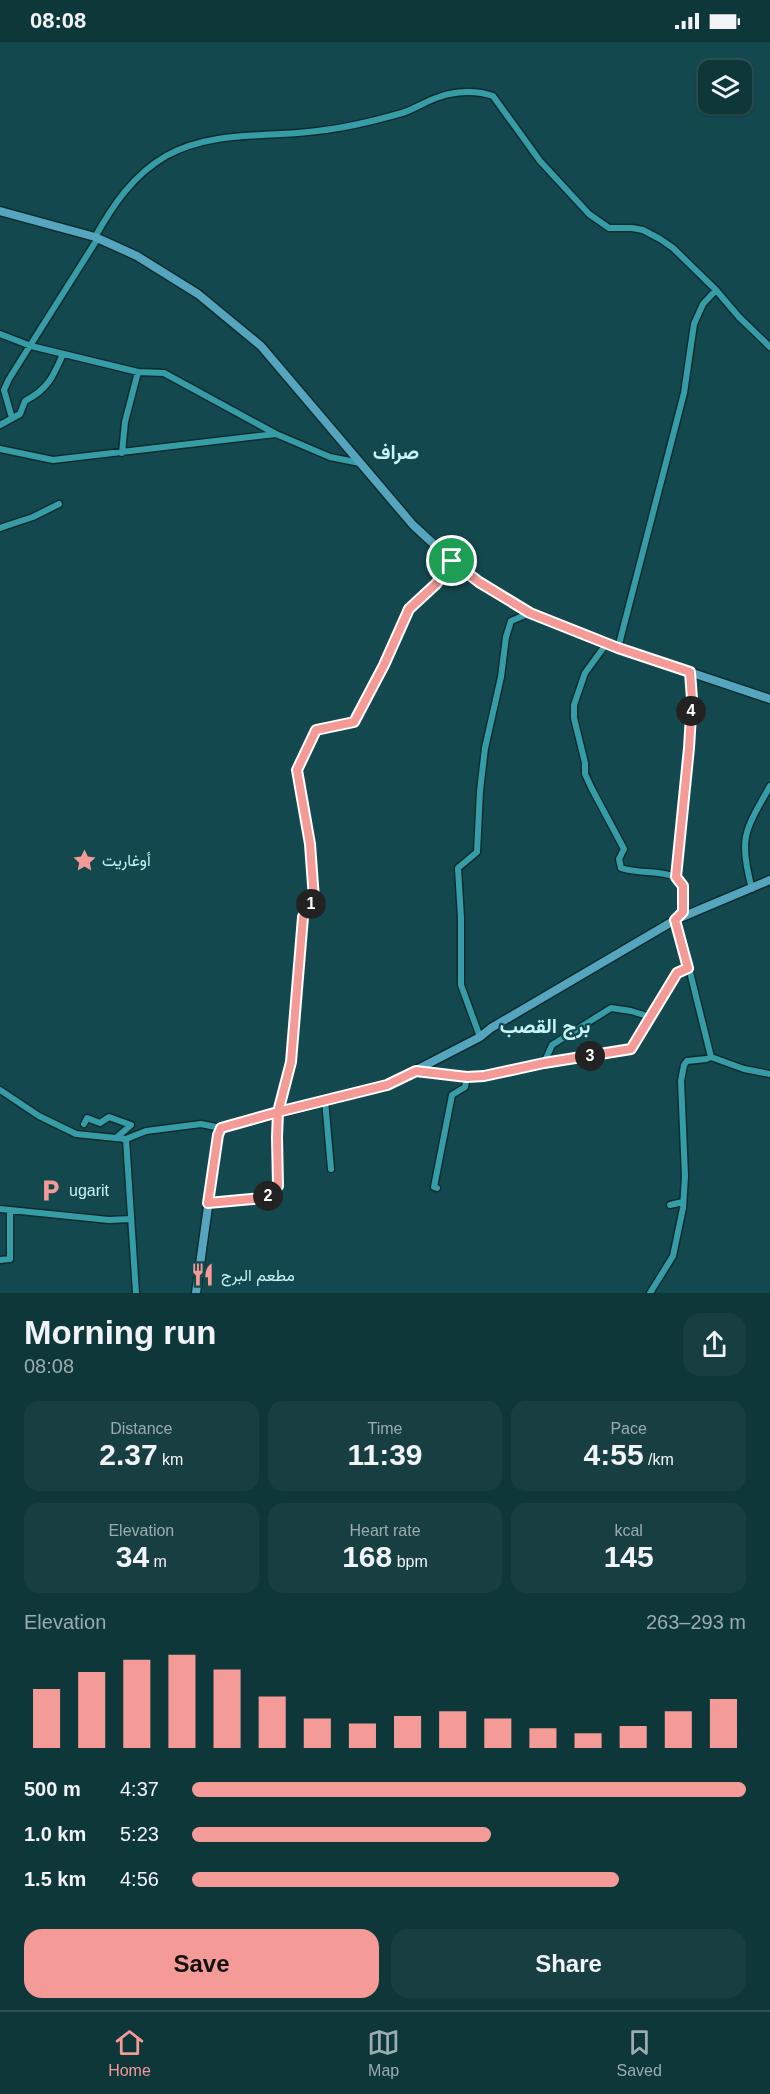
<!DOCTYPE html>
<meta charset="utf-8">
<style>
body{margin:0;font-family:Helvetica,Vazirmatn,sans-serif;background:#173f42;color:#f1f3f6;height:100vh;display:flex;flex-direction:column;font-size:22px;white-space:nowrap}
*{box-sizing:border-box;margin:0}
p{font-size:20px;color:#9bacaf}
.icon{flex:none;width:33px;height:33px;fill:none;stroke:currentColor;stroke-width:2;stroke-linecap:round;stroke-linejoin:round}
.map{position:relative;height:1251px;overflow:hidden}
.drawer{display:flex;flex-direction:column;background:#0e373a;flex:1}
.drawer>*{flex:none}
.tools{position:absolute;left:698px;top:18px;display:grid;gap:12px}
.tools a{display:grid;place-items:center;width:54px;height:54px;border-radius:12px;background:#0e373a;box-shadow:0 2px 4px #0004,0 0 0 2px #2e5154;font-size:30px}
.pin{position:absolute;display:grid;place-items:center;width:51px;height:51px;color:#fff;margin:-26px;border:3px solid #fff;border-radius:50%;box-shadow:0 2px 6px #0007}
.km{position:absolute;width:30px;height:30px;margin:-15px;border-radius:50%;background:#222;color:#fff;font-size:16px;line-height:30px;text-align:center}
.round{display:grid;place-items:center;flex:none;width:63px;height:63px;border-radius:18px;background:#173f42}
.headline{display:flex;align-items:center;justify-content:space-between;height:102px;padding:0 24px}
h1{font-size:33px;font-weight:800;line-height:45px}
.stats{display:grid;grid-template-columns:repeat(3,1fr);gap:9px;height:102px;padding:6px 24px}
.stats div{display:grid;align-content:center;border-radius:15px;background:#173f42;text-align:center}
.stats b{font-size:30px;font-weight:800}
.stats small{font-size:16px;font-weight:400}
.stats p{font-size:16px}
.chart{height:168px;padding:12px 24px}
.chart p{display:flex;justify-content:space-between}
.chart svg{width:100%;height:108px;margin-top:6px;stroke:#f59b97;stroke-width:6}
.primary-button{display:flex;gap:12px;margin-top:auto;padding:12px 24px}
.primary-button a{flex:1;height:69px;border-radius:18px;background:#f59b97;color:#111;font-size:24px;font-weight:800;line-height:69px;text-align:center}
.primary-button a+a{background:#173f42;color:#f1f3f6}
ul{padding:0 24px;list-style:none;font-size:20px}
li{display:grid;grid-template-columns:96px 72px 1fr;align-items:center;height:45px}
li i{height:15px;border-radius:8px;background:#f59b97}
.status{display:flex;justify-content:space-between;align-items:center;height:42px;padding:0 30px;background:#0e373a;direction:ltr}
.status svg{height:16px;fill:currentColor}
.tabs{display:flex;justify-content:space-around;align-items:center;height:84px;border-top:2px solid #2e5154;background:#0e373a;font-size:16px;color:#9bacaf}
.tabs a{display:grid;justify-items:center;gap:3px}
.tabs .current{color:#f59b97}
.map>svg:first-child{display:block}
</style>
<div class="status"><b>08:08</b><svg viewBox="0 0 49 12"><path d="M0 12V9h3v3zM5 12V6h3v6zM10 12V3h3v9zM15 12V0h3v12zM26 1h20v11H26zM47 4h2v5h-2z"/></svg></div>
<div class="map">
<svg width="770" height="1251" viewBox="0 0 770 1251">
<rect width="100%" height="100%" fill="#13494e"/>
<g fill="none" stroke-linecap="round" stroke-linejoin="round">
<defs>
<path id="minor" d="M95 195C113 163 133 133 166 114 212 88 266 96 317 89 346 86 374 79 402 71 415 67 426 59 439 55 455 49 477 48 493 54L540 119 589 172 609 186H632L643 188 660 197 673 206 716 248 739 275 770 305
M0 292 31 304 138 330 164 331 276 392
M12 376 4 348 9 337 98 196
M0 383 20 372 25 359C48 347 53 335 63 312
M0 407 53 418 276 392 330 415 360 421
M122 411 125 380 138 330
M0 486 33 475 59 462
M607 601 585 631 574 663V676L585 721V732L592 747 624 807 619 817 621 826C639 832 658 828 676 835
M618 606 684 351 694 282 703 262 716 248
M752 847C738 795 745 789 770 744
M689 926 711 1015 744 1027 770 1032
M480 995 461 943V876L458 826 477 810 480 749 485 706 501 635 506 595 511 579 530 571
M544 1021 552 1003 611 966 631 969 651 975
M416 1029 467 1034H484L544 1021 631 1007 677 931 689 926 675 878 683 870V844L676 835 689 706 692 657 690 630
M0 1048 39 1074 76 1092 126 1097 146 1089 201 1082 221 1086
M325 1058 331 1127
M84 1082 87 1076 100 1081 109 1075 131 1083 116 1096
M126 1097 136 1251
M437 1146 434 1145 452 1053 465 1045 467 1034
M208 1161 263 1156 270 1153 278 1144 277 1095 278 1070 291 1020 303 875 313 857 310 802 297 728 317 688 354 680 384 623 409 567 436 542 452 519
M670 1163 683 1160
M0 1167 109 1178 131 1177
M0 1218 10 1217V1169
M650 1251 673 1214 683 1166 685 1134 681 1039 684 1023 687 1019 706 1017 711 1015"/>
<path id="secondary" d="M0 169 95 195 137 214 198 252 261 304 413 483 452 519 479 540 530 571 618 606 770 657
M196 1251 218 1093 221 1086 387 1043 480 995 491 986 675 878 770 838"/>
</defs>
<use href="#minor" stroke="#0d2d30" stroke-width="9"/>
<use href="#secondary" stroke="#0d2d30" stroke-width="11"/>
<use href="#minor" stroke="#369ca5" stroke-width="6"/>
<use href="#secondary" stroke="#54a5bd" stroke-width="8"/>
</g>
<g fill="none" stroke-linecap="round" stroke-linejoin="round">
<defs>
<path id="route" d="M452 519 436 542 409 567 384 623 354 680 316 688 297 728 310 802 314 857 303 875 291 1020 278 1070 221 1086 218 1093 208 1161 263 1156 270 1153 278 1144 277 1095 278 1070 387 1043 416 1029 467 1035 484 1034 544 1021 631 1007 677 931 688 926 675 878 683 870V844L676 835 689 706 692 657 690 630 618 606 530 571 479 540 452 519"/>
</defs>
<use href="#route" stroke="#fff" stroke-width="12"/>
<use href="#route" stroke="#f59b97" stroke-width="8"/>
</g>
<defs>
<symbol id="sight-bare" viewBox="-9 -9 18 18"><path d="M0-6L1.8-2.2L6-1.7L2.9 1.2L3.7 5.4L0 3.3L-3.7 5.4L-2.9 1.2L-6-1.7L-1.8-2.2Z" fill="#f59b97" stroke="#13494e" stroke-width="2.5" paint-order="stroke"/></symbol>
<symbol id="parking-bare" viewBox="-9 -9 18 18"><path d="M-3.5-5.5H1a3.5 3.5 0 0 1 0 7H-1V5.5H-3.5ZM-1-3.4V-.6H.8a1.4 1.4 0 0 0 0-2.8Z" fill="#f59b97" stroke="#13494e" stroke-width="2.5" paint-order="stroke"/></symbol>
<symbol id="restaurant-bare" viewBox="-9 -9 18 18"><path d="M-5-6h1v4h1v-4h1v4h1v-4h1v5L-1.5 .5V6h-2V.5L-5-1ZM5-6V6H3V1.5H1.5Q1.5-4 5-6Z" fill="#f59b97" stroke="#13494e" stroke-width="2.5" paint-order="stroke"/></symbol>
</defs>
<g fill-rule="evenodd">
<use href="#sight-bare" x="68" y="802" width="33" height="33"/>
<use href="#parking-bare" x="34" y="1132" width="33" height="33"/>
<use href="#restaurant-bare" x="186" y="1216" width="33" height="33"/>
</g>
<g text-anchor="middle" stroke-width="4.5" stroke-linejoin="round" paint-order="stroke">
<g font-size="16" fill="#c7f4f8" stroke="#13494e" text-anchor="start">
<text x="102" y="824">أوغاريت</text>
<text x="69" y="1154">ugarit</text>
<text x="221" y="1239">مطعم البرج</text>
</g>
<g font-size="20" font-weight="bold" fill="#c7f4f8" stroke="#13494e">
<text x="396" y="417">صراف</text>
<text x="545" y="991">برج القصب</text>
</g>
</g>
</svg>
<div class="tools">
<a><svg class="icon" aria-label="layers" viewBox="0 0 24 24"><path d="M12 4l9 5-9 5-9-5zM3 14l9 5 9-5"/></svg></a>
</div>
<div class="pin" style="left:452px;top:519px;background:#1e9e55"><svg class="icon" aria-label="arrive" viewBox="0 0 24 24"><path d="M6 21V4h12l-3 4 3 4H6"/></svg></div>
<b class="km" style="left:311px;top:862px">1</b>
<b class="km" style="left:268px;top:1154px">2</b>
<b class="km" style="left:590px;top:1014px">3</b>
<b class="km" style="left:691px;top:669px">4</b>
</div>
<section class="drawer">
<div class="headline"><div><h1>Morning run</h1><p>08:08</p></div><a class="round"><svg class="icon" aria-label="share" viewBox="0 0 24 24"><path d="M12 15V3M7 8l5-5 5 5M5 13v7h14v-7"/></svg></a></div>
<div class="stats">
<div><p>Distance</p><b>2.37<small> km</small></b></div>
<div><p>Time</p><b>11:39</b></div>
<div><p>Pace</p><b>4:55<small> /km</small></b></div>
</div>
<div class="stats">
<div><p>Elevation</p><b>34<small> m</small></b></div>
<div><p>Heart rate</p><b>168<small> bpm</small></b></div>
<div><p>kcal</p><b>145</b></div>
</div>
<div class="chart"><p><span>Elevation</span>263–293 m</p>
<svg viewBox="0 0 160 44" preserveAspectRatio="none"><path d="M5 44V20M15 44V13M25 44V8M35 44V6M45 44V12M55 44V23M65 44V32M75 44V34M85 44V31M95 44V29M105 44V32M115 44V36M125 44V38M135 44V35M145 44V29M155 44V24"/></svg>
</div>
<ul>
<li><b>500 m</b>4:37<i style="width:100%"></i></li>
<li><b>1.0 km</b>5:23<i style="width:54%"></i></li>
<li><b>1.5 km</b>4:56<i style="width:77%"></i></li>
</ul>
<div class="primary-button"><a>Save</a><a>Share</a></div>
</section>
<nav class="tabs">
<a class="current"><svg class="icon" aria-label="home" viewBox="0 0 24 24"><path d="M3 11l9-7 9 7M6 9v11h12V9"/></svg>Home</a>
<a><svg class="icon" aria-label="map" viewBox="0 0 24 24"><path d="M3 6l6-2 6 2 6-2v14l-6 2-6-2-6 2zM9 4v14M15 6v14"/></svg>Map</a>
<a><svg class="icon" aria-label="saved" viewBox="0 0 24 24"><path d="M7 4h10v16l-5-4-5 4z"/></svg>Saved</a>
</nav>
